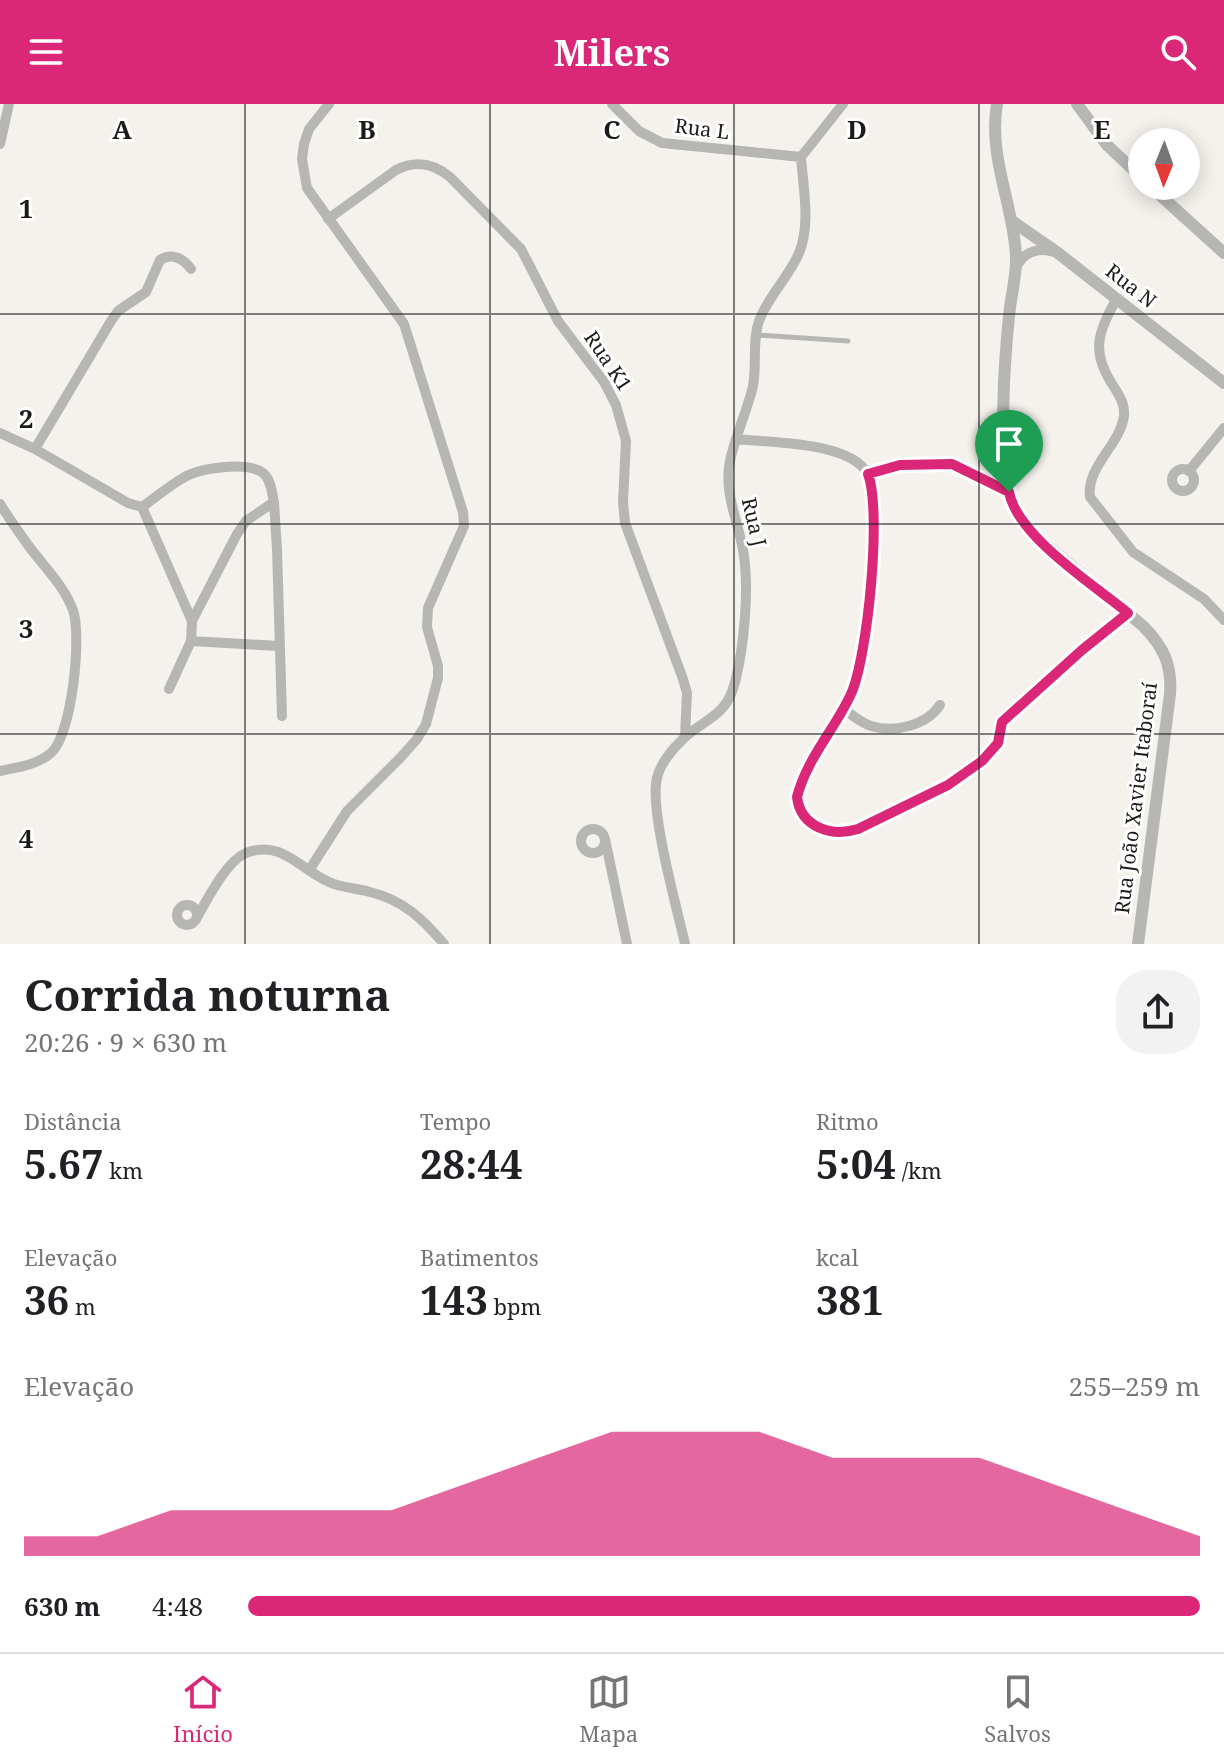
<!DOCTYPE html>
<html lang="pt">
<meta charset="utf-8">
<style>
body{margin:0;font-family:"Noto Serif",serif;background:#f2f2f2;color:#202124;height:100vh;display:flex;flex-direction:column;font-size:30px;white-space:nowrap}
*{box-sizing:border-box;margin:0}
p{font-size:26px;color:#757577}
.icon{flex:none;width:44px;height:44px;fill:none;stroke:currentColor;stroke-width:2;stroke-linecap:round;stroke-linejoin:round}
.map{position:relative;height:840px;overflow:hidden}
.panel{display:flex;flex-direction:column;background:#fff;flex:1}
.panel>*{flex:none}
.needle{width:52px;rotate:181deg}
.buttons{position:absolute;left:1128px;top:24px;display:grid;gap:16px}
.buttons a{display:grid;place-items:center;width:72px;height:72px;border-radius:50%;background:#fff;box-shadow:0 4px 20px #0003;font-size:40px}
.pin{position:absolute;display:grid;place-items:center;width:68px;height:68px;color:#fff;margin:-82px -34px;border-radius:50% 50% 50% 0;rotate:-45deg;box-shadow:0 0 8px #0007}
.pin .icon{rotate:45deg}
.round{display:grid;place-items:center;flex:none;width:84px;height:84px;border-radius:32px;background:#f2f2f2}
.overview{display:flex;align-items:center;justify-content:space-between;height:136px;padding:0 24px}
h1{font-size:44px;font-weight:700;line-height:60px}
.metrics{display:grid;grid-template-columns:repeat(3,1fr);gap:12px;height:136px;padding:8px 24px}
.metrics div{display:grid;align-content:center}
.metrics b{font-size:40px;font-weight:700}
.metrics small{font-size:22px;font-weight:400}
.metrics p{font-size:22px}
.chart{height:224px;padding:16px 24px}
.chart p{display:flex;justify-content:space-between}
.chart svg{width:100%;height:144px;margin-top:8px;fill:#db2777;opacity:.7}
ul{padding:0 24px;list-style:none;font-size:26px}
li{display:grid;grid-template-columns:128px 96px 1fr;align-items:center;height:60px}
li i{height:20px;border-radius:10px;background:#db2777}
header{display:flex;justify-content:space-between;align-items:center;height:104px;padding:0 24px;background:#db2777;color:#fff;font-size:36px;font-weight:700}
.tab-bar{display:flex;justify-content:space-around;align-items:center;height:112px;border-top:2px solid #e0e0e0;background:#fff;font-size:22px;color:#757577}
.tab-bar a{display:grid;justify-items:center;gap:4px}
.tab-bar .selected{color:#db2777}
.map>svg:first-child{display:block}
</style>
<header><svg class="icon" aria-label="menu" viewBox="0 0 24 24"><path d="M4 6h16M4 12h16M4 18h16"/></svg>Milers<svg class="icon" aria-label="search" viewBox="0 0 24 24"><circle cx="10" cy="10" r="6"/><path d="M15 15l6 6"/></svg></header>
<div class="map">
<svg width="1224" height="840" viewBox="0 0 1224 840">
<rect width="100%" height="100%" fill="#f5f2ed"/>
<g fill="none" stroke-linecap="round" stroke-linejoin="round">
<path stroke="#b2b0ac" stroke-width="2" stroke-dasharray="8 4" stroke-linecap="butt" d="M878 366C921 351 960 359 997 384
M1011 610 1118 517"/>
<path stroke="#b6b6b4" stroke-width="5" d="M757 231 848 237"/>
<path stroke="#b6b6b4" stroke-width="10" d="M612 0 639 27 662 39 801 53
M0 40 9 0
M328 115 396 66C416 56 433 59 450 73L521 145 558 217 604 278 616 301 626 337 623 398 625 419 683 575 687 589 685 633
M1016 164C1023 148 1038 143 1054 148
M1116 196C1097 229 1091 249 1114 283 1120 293 1125 300 1124 312 1120 341 1086 363 1090 393L1133 448 1204 495 1224 516
M0 329 35 345 128 399 142 403C156 393 169 382 183 374 199 364 247 357 263 369 271 375 272 389 274 398L246 417 237 430 192 517 191 537 169 585
M736 335C770 339 858 337 870 375 878 399 873 429 871 453 868 505 870 562 842 607 830 628 788 681 799 705 807 722 827 730 845 728 873 725 975 669 993 646 999 638 1000 628 1002 618
M35 345 111 217 118 207 146 188 160 156C172 148 184 155 191 165
M1172 376a11 11 0 1 1 22 0a11 11 0 1 1-22 0Z
M1189 367 1224 324
M274 398 277 445 282 612
M0 400C9 414 18 427 28 441 44 463 63 480 73 506 82 532 72 631 51 649 37 661 18 663 0 667
M142 403 192 517
M191 537 278 542
M844 605C852 611 861 619 871 622 894 629 926 622 940 601
M581 737a12 12 0 1 1 24 0a12 12 0 1 1-24 0Z
M605 735 627 840
M310 765 347 707 401 653 417 635 426 620 438 574V562L427 523 428 504 464 422 463 408 404 220 307 84 302 55 304 40 309 25 329 0
M177 811a10 10 0 1 1 20 0a10 10 0 1 1-20 0Z
M195 817C206 798 225 758 246 749 282 735 299 765 329 778 342 784 356 784 370 788 403 796 423 815 444 840
M685 840C677 804 649 705 657 674 660 660 673 644 684 634 706 614 727 612 735 578 744 543 749 489 744 452 740 421 723 390 730 357 735 332 747 308 753 282 757 261 752 237 759 217 768 192 789 173 799 149 811 121 803 82 801 53L843 0"/>
<path stroke="#b6b6b4" stroke-width="12" d="M997 0C988 52 1013 100 1016 151 1017 171 1011 191 1009 212 1004 261 998 348 1011 395 1014 408 1021 417 1029 426L1143 522C1164 543 1172 561 1170 590L1138 840
M1077 0 1107 41 1142 74
M1150 82 1224 149
M1012 117 1058 149 1224 279"/>
</g>
<g fill="none" stroke-linecap="round" stroke-linejoin="round">
<defs>
<path id="route" d="M952 360 1009 388C1017 432 1094 481 1128 509L1082 546 1002 618 998 639 982 657 948 681 858 725C832 733 801 724 797 693 807 654 835 625 851 590 868 552 882 407 868 370L900 361Z"/>
</defs>
<use href="#route" stroke="#fff" stroke-width="16"/>
<use href="#route" stroke="#db2777" stroke-width="10"/>
</g>
<path fill="none" stroke="#1b1b19" stroke-width="2" stroke-opacity="0.55" d="M245 0V840M490 0V840M734 0V840M979 0V840M0 210H1224M0 420H1224M0 630H1224"/>
<g text-anchor="middle" stroke-width="6" stroke-linejoin="round" paint-order="stroke">
<g font-size="20" fill="#1b1b19" stroke="#fff">
<text transform="translate(702 25) rotate(7)" y="7">Rua L</text>
<text transform="translate(1131 182) rotate(38)" y="7">Rua N</text>
<text transform="translate(608 257) rotate(56)" y="7">Rua K1</text>
<text transform="translate(754 418) rotate(77)" y="7">Rua J</text>
<text transform="translate(1136 694) rotate(-83)" y="7">Rua João Xavier Itaboraí</text>
</g>
</g>
<g font-size="26" text-anchor="middle" font-weight="bold" fill="#1b1b19" stroke="#fff" stroke-width="6" stroke-linejoin="round" paint-order="stroke">
<text x="122" y="35">A</text>
<text x="367" y="35">B</text>
<text x="612" y="35">C</text>
<text x="857" y="35">D</text>
<text x="1102" y="35">E</text>
<text x="26" y="114">1</text>
<text x="26" y="324">2</text>
<text x="26" y="534">3</text>
<text x="26" y="744">4</text>
</g>
</svg>
<div class="buttons">
<a><svg class="needle" viewBox="-14 -14 28 28"><path d="M0-13l5 13h-10z" fill="#e53935"/><path d="M0 13l5-13h-10z" fill="#757577"/></svg></a>
</div>
<div class="pin" style="left:1009px;top:388px;background:#1e9e55"><svg class="icon" aria-label="arrive" viewBox="0 0 24 24"><path d="M6 21V4h12l-3 4 3 4H6"/></svg></div>
</div>
<section class="panel">
<div class="overview"><div><h1>Corrida noturna</h1><p>20:26 · 9 × 630 m</p></div><a class="round"><svg class="icon" aria-label="share" viewBox="0 0 24 24"><path d="M12 15V3M7 8l5-5 5 5M5 13v7h14v-7"/></svg></a></div>
<div class="metrics">
<div><p>Distância</p><b>5.67<small> km</small></b></div>
<div><p>Tempo</p><b>28:44</b></div>
<div><p>Ritmo</p><b>5:04<small> /km</small></b></div>
</div>
<div class="metrics">
<div><p>Elevação</p><b>36<small> m</small></b></div>
<div><p>Batimentos</p><b>143<small> bpm</small></b></div>
<div><p>kcal</p><b>381</b></div>
</div>
<div class="chart"><p><span>Elevação</span>255–259 m</p>
<svg viewBox="0 0 160 44" preserveAspectRatio="none"><path d="M0 44V38L10 38L20 30L30 30L40 30L50 30L60 22L70 14L80 6L90 6L100 6L110 14L120 14L130 14L140 22L150 30L160 38V44z"/></svg>
</div>
<ul>
<li><b>630 m</b>4:48<i style="width:100%"></i></li>
</ul>
</section>
<nav class="tab-bar">
<a class="selected"><svg class="icon" aria-label="home" viewBox="0 0 24 24"><path d="M3 11l9-7 9 7M6 9v11h12V9"/></svg>Início</a>
<a><svg class="icon" aria-label="map" viewBox="0 0 24 24"><path d="M3 6l6-2 6 2 6-2v14l-6 2-6-2-6 2zM9 4v14M15 6v14"/></svg>Mapa</a>
<a><svg class="icon" aria-label="saved" viewBox="0 0 24 24"><path d="M7 4h10v16l-5-4-5 4z"/></svg>Salvos</a>
</nav>
